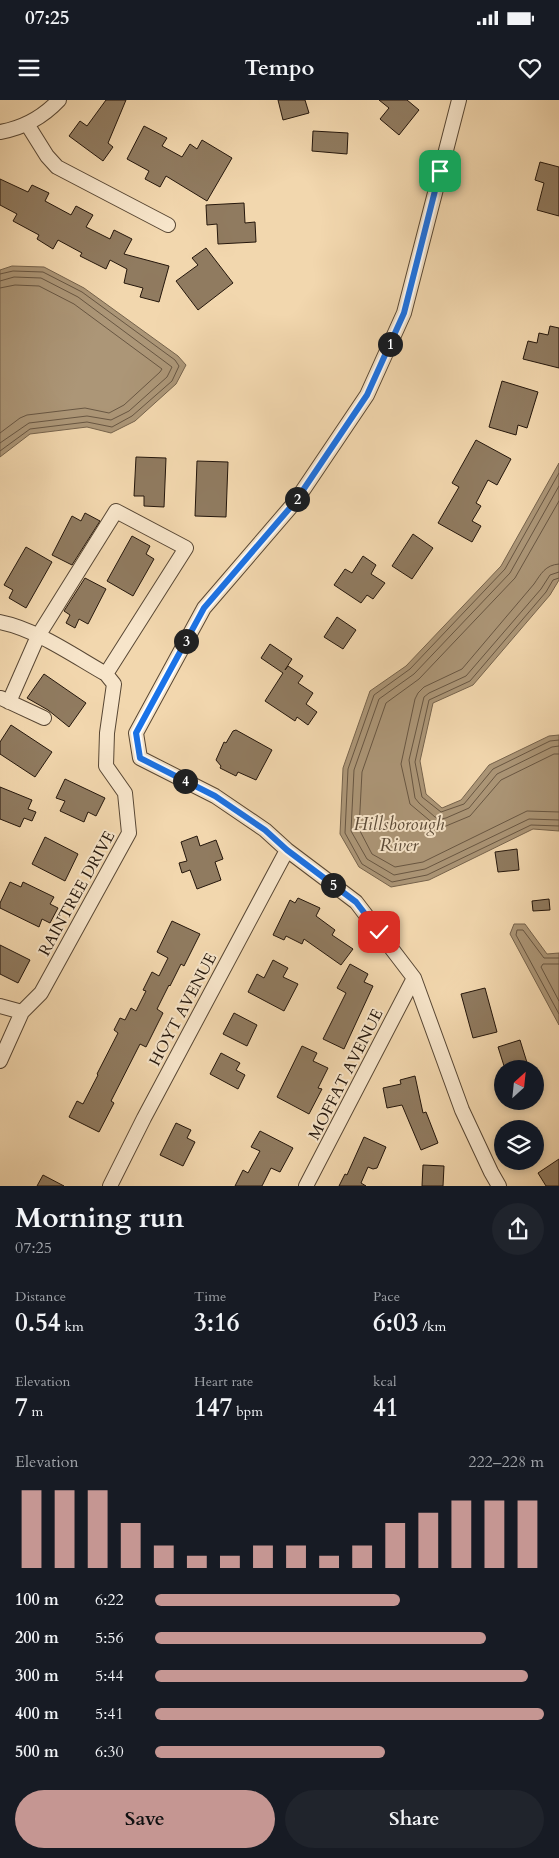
<!DOCTYPE html>
<meta charset="utf-8">
<style>
body{margin:0;font-family:Cardo,serif;background:#20242c;color:#f1f3f6;height:100vh;display:flex;flex-direction:column;font-size:19px;white-space:nowrap}
*{box-sizing:border-box;margin:0}
p{font-size:16px;color:#9ea1a6}
.icon{flex:none;width:28px;height:28px;fill:none;stroke:currentColor;stroke-width:2;stroke-linecap:round;stroke-linejoin:round}
.map{position:relative;height:1086px;overflow:hidden}
.sheet{display:flex;flex-direction:column;background:#171b24;flex:1}
.sheet>*{flex:none}
.needle{width:32px;rotate:27deg}
.fabs{position:absolute;left:494px;top:960px;display:grid;gap:10px}
.fabs a{display:grid;place-items:center;width:50px;height:50px;border-radius:50%;background:#171b24;box-shadow:0 2px 8px #0003;font-size:25px}
.pin{position:absolute;display:grid;place-items:center;width:42px;height:42px;color:#fff;margin:-21px;border-radius:10px;box-shadow:0 2px 8px #0006}
.km{position:absolute;width:25px;height:25px;margin:-12px;border-radius:50%;background:#222;color:#fff;font-size:14px;line-height:25px;text-align:center}
.round{display:grid;place-items:center;flex:none;width:52px;height:52px;border-radius:26px;background:#20242c}
.head{display:flex;align-items:center;justify-content:space-between;height:85px;padding:0 15px}
h1{font-size:28px;font-weight:700;line-height:38px}
.stats{display:grid;grid-template-columns:repeat(3,1fr);gap:8px;height:85px;padding:5px 15px}
.stats div{display:grid;align-content:center}
.stats b{font-size:25px;font-weight:700}
.stats small{font-size:14px;font-weight:400}
.stats p{font-size:14px}
.chart{height:140px;padding:10px 15px}
.chart p{display:flex;justify-content:space-between}
.chart svg{width:100%;height:90px;margin-top:5px;stroke:#c59692;stroke-width:6}
.cta{display:flex;gap:10px;margin-top:auto;padding:10px 15px}
.cta a{flex:1;height:58px;border-radius:30px;background:#c59692;color:#111;font-size:20px;font-weight:700;line-height:58px;text-align:center}
.cta a+a{background:#20242c;color:#f1f3f6}
ul{padding:0 15px;list-style:none;font-size:16px}
li{display:grid;grid-template-columns:80px 60px 1fr;align-items:center;height:38px}
li i{height:12px;border-radius:6px;background:#c59692}
.status{display:flex;justify-content:space-between;align-items:center;height:35px;padding:0 25px;background:#171b24;direction:ltr}
.status svg{height:14px;fill:currentColor}
header{display:flex;justify-content:space-between;align-items:center;height:65px;padding:0 15px;background:#171b24;font-size:22px;font-weight:700}
.map>svg:first-child{display:block}
</style>
<div class="status"><b>07:25</b><svg viewBox="0 0 49 12"><path d="M0 12V9h3v3zM5 12V6h3v6zM10 12V3h3v9zM15 12V0h3v12zM26 1h20v11H26zM47 4h2v5h-2z"/></svg></div>
<header><svg class="icon" aria-label="menu" viewBox="0 0 24 24"><path d="M4 6h16M4 12h16M4 18h16"/></svg>Tempo<svg class="icon" aria-label="heart" viewBox="0 0 24 24"><path d="M12 20l-8-8c-3-5 5-10 8-4 3-6 11-1 8 4z"/></svg></header>
<div class="map">
<svg width="559" height="1086" viewBox="0 0 559 1086">
<rect width="100%" height="100%" fill="#f2d7ae"/>
<filter id="stains"><feTurbulence type="fractalNoise" baseFrequency=".004" numOctaves="4"/><feColorMatrix values="0 0 0 0 .2 0 0 0 0 .09 0 0 0 0 .02 0 0 0 .5 -.17"/></filter>
<radialGradient id="worn" r=".72"><stop offset=".6" stop-color="#630" stop-opacity="0"/><stop offset="1" stop-color="#630" stop-opacity=".3"/></radialGradient>
<path fill="#ac9677" stroke="#76634c" d="M12 166 44 167 84 188 178 256 186 265 176 284 135 321 111 333 87 327 30 334 0 357V170Z
M559 363V480L550 495 473 585 433 603 420 661 426 694 442 708 461 700 489 665 549 636 559 635V731L533 729 429 780 391 787 359 767 340 734 343 668 370 591 406 566 501 466Z
M514 824H525L547 854 559 853V925L510 834Z"/>
<g fill="none" stroke-linecap="round" stroke-linejoin="round">
<path stroke="#685642" stroke-width="1" d="M0 174 13 171 43 172 82 192 175 260 179 266 172 281 132 316 112 327 87 322 30 329 0 351
M0 181 14 177 41 178 78 197 172 267 167 277 129 311 111 320 87 316 29 323 0 343
M0 188 15 185 39 186 74 204 162 269 160 272 124 305 109 313 85 308 27 315 20 318 0 333
M559 373 505 469 410 569 374 595 348 669 345 733 362 764 392 782 427 775 531 725 559 726
M559 386 510 473 414 574 379 599 354 670 351 731 367 759 394 775 425 769 529 719 559 720
M559 401 515 478 419 579 386 603 362 672 359 729 372 754 395 767 423 762 527 711 559 712
M559 464C545 465 541 474 534 484L462 569 424 587 418 593 415 599 401 664 410 704 435 725 446 726 470 716 501 680 554 654H559
M559 472 550 475 541 489 466 576 429 593 424 597 409 660 415 698 419 703 435 717 441 719 446 718 469 708 497 674 552 647 559 646
M559 478 553 480 546 492 470 581 429 600 415 662 422 697 441 712 464 704 493 669 550 641 559 640
M559 858H544L523 830H517L516 835 559 914
M559 864H543L541 867 559 901"/>
</g>
<path fill="#907b60" stroke="#25170c" d="M106 0H126L108 43 113 47 103 61 69 36 80 21 87 26Z
M278 0H305L309 13 283 20Z
M379 0H407L419 10 399 35 380 19 389 8Z
M144 26 167 38 162 46 182 57 190 44 197 49 202 40 232 58 207 101 166 76 160 87 145 79 149 71 127 59Z
M313 31 348 33 347 54 312 51Z
M540 62 559 67V116L537 110 544 83 535 80Z
M0 79 28 92 32 85 49 93 45 101 71 115 76 106 93 115 86 127 110 139 114 130 132 139 124 154 169 166 159 202 140 197 143 188 124 183 127 169 110 160 106 169 80 156 82 153 58 140 53 149 37 139 39 135 13 121 17 114 0 105Z
M244 103 245 123 255 122 256 142 218 144 217 124 207 125 206 105Z
M206 148 233 183 198 210 176 181 198 165 192 158Z
M550 226 559 228V268L523 259 528 241 537 243 539 233 548 235Z
M502 281 538 292 527 328 518 325 516 335 489 327Z
M476 340 511 359 497 385 488 380 476 403 481 406 472 421 481 426 472 442 438 423 459 387 452 383Z
M136 357 166 358 164 407 144 406V396H134Z
M197 361 228 362 226 417 195 416Z
M85 413 100 421 72 465 52 455 72 416 81 421Z
M413 434 433 448 412 479 392 466Z
M132 436 150 446 146 454 154 459 133 496 107 481Z
M26 447 52 462 26 508 9 498 13 490 4 485Z
M363 456 376 465 371 474 385 483 373 499 367 495 361 503 334 485 345 469 352 473Z
M85 478 106 489 88 524 79 519 75 528 66 523 70 515 64 511Z
M337 517 356 530 343 549 324 537Z
M270 544 292 559 285 570 288 566 303 576 298 583 313 593 306 604 317 612 308 625 297 617 295 621 265 601 283 573 261 558Z
M44 574 86 603 69 627 48 610 27 598Z
M11 625 52 652 35 677 0 654V642Z
M236 630 272 650 256 680 238 672 236 676 220 668 221 666 216 660 224 642 226 643 233 631Z
M65 679 105 698 96 716 88 712 84 722 60 711 65 701 56 698Z
M0 687 32 700 28 709 36 712 32 721 24 718 20 727 0 719Z
M197 736 200 746 216 740 223 759 215 762 221 780 197 789 190 770 182 773 179 763 187 761 181 742Z
M45 737 78 754 65 781 32 764Z
M517 749 519 770 498 772 495 752Z
M10 782 21 787 23 782 54 797 50 804 58 808 50 823 42 819 39 827 0 808V803Z
M298 798 320 808 316 816 335 830 332 835 353 849 341 865 304 839 302 844 286 836 284 840 273 835 290 800 295 803Z
M549 799 550 810 533 811 532 801Z
M172 821 200 834 184 866 181 864 170 886 169 885 157 909 163 913 146 947 140 944 111 1001 114 1003 99 1032 69 1017 77 1001 83 1004 98 975 97 974 118 933 114 930 120 918 125 920 131 908 136 911 146 891 143 890 152 872 159 876 168 858 157 852Z
M0 845 30 860 18 883 0 874Z
M273 860 288 868 283 877 298 884 284 911 248 892 257 874 264 878Z
M350 864 368 874 364 882 373 886 344 949 323 939 346 893 337 888Z
M485 888 497 932 473 938 461 894Z
M234 913 257 925 247 946 223 934Z
M520 940 529 969H505L498 947Z
M302 946 317 953 313 961 328 968 318 988 322 989 309 1014 277 997Z
M221 953 240 963 236 970 245 975 238 989 210 974Z
M415 976 423 1013 426 1012 438 1043 421 1050 402 1005 387 1008 383 988 401 984 400 980Z
M176 1023 191 1030 187 1038 195 1042 183 1066 160 1055Z
M260 1031 293 1048 280 1072 271 1068 262 1086H235L243 1070 248 1073 260 1051 251 1047Z
M364 1037 386 1047 377 1068 373 1069 368 1067 361 1083 366 1086H339L345 1074 347 1075Z
M559 1059V1086H546L538 1073Z
M423 1065 444 1066 443 1086H422Z
M43 1075 64 1086H37Z"/>
<g fill="none" stroke-linecap="round" stroke-linejoin="round">
<defs>
<path id="minor" d="M459 0 404 213 367 295 295 402 204 508 136 633 140 658 215 696 265 730 287 750 356 802 414 878 462 1010 491 1072 499 1086
M27 24 47 56 57 67 168 125
M0 32C23 28 43 17 59 0
M0 522C36 529 74 556 106 574L114 584 107 633 106 666 125 693 129 733 41 893 22 912 0 906
M1 598 44 618
M9 602 38 536 116 411 186 448 106 574
M0 961 22 912
M110 1086 144 1018 287 750
M306 1086 414 878"/>
</defs>
<use href="#minor" stroke="#584734" stroke-width="16"/>
<use href="#minor" stroke="#f7e5ca" stroke-width="14"/>
</g>
<g fill="none" stroke-linecap="round" stroke-linejoin="round">
<defs>
<path id="route" d="M379 832 356 802 287 750 265 730 215 696 140 658 136 633 204 508 295 402 367 295 404 213 440 71"/>
</defs>
<use href="#route" stroke="#fff" stroke-width="10"/>
<use href="#route" stroke="#1a73e8" stroke-width="6"/>
</g>
<g text-anchor="middle" stroke-width="4" stroke-linejoin="round" paint-order="stroke">
<g font-size="16" fill="#25170c" stroke="#f7e5ca">
<text transform="translate(76 793) rotate(-61)" y="6">RAINTREE DRIVE</text>
<text transform="translate(182 909) rotate(-62)" y="6">HOYT AVENUE</text>
<text transform="translate(345 974) rotate(-63)" y="6">MOFFAT AVENUE</text>
</g>
<g font-size="18" font-style="italic" fill="#5b4a37" stroke="#f7e5ca">
<text x="399" y="730">Hillsborough<tspan x="399" dy="21">River</tspan></text>
</g>
</g>
<rect width="100%" height="100%" filter="url(#stains)"/>
<rect width="100%" height="100%" fill="url(#worn)"/>
</svg>
<div class="fabs">
<a><svg class="needle" viewBox="-14 -14 28 28"><path d="M0-13l5 13h-10z" fill="#e53935"/><path d="M0 13l5-13h-10z" fill="#9ea1a6"/></svg></a>
<a><svg class="icon" aria-label="layers" viewBox="0 0 24 24"><path d="M12 4l9 5-9 5-9-5zM3 14l9 5 9-5"/></svg></a>
</div>
<div class="pin" style="left:440px;top:71px;background:#1e9e55"><svg class="icon" aria-label="arrive" viewBox="0 0 24 24"><path d="M6 21V4h12l-3 4 3 4H6"/></svg></div>
<div class="pin" style="left:379px;top:832px;background:#d93025"><svg class="icon" aria-label="check" viewBox="0 0 24 24"><path d="M5 12l5 5 9-10"/></svg></div>
<b class="km" style="left:390px;top:244px">1</b>
<b class="km" style="left:297px;top:399px">2</b>
<b class="km" style="left:186px;top:541px">3</b>
<b class="km" style="left:185px;top:681px">4</b>
<b class="km" style="left:333px;top:785px">5</b>
</div>
<section class="sheet">
<div class="head"><div><h1>Morning run</h1><p>07:25</p></div><a class="round"><svg class="icon" aria-label="share" viewBox="0 0 24 24"><path d="M12 15V3M7 8l5-5 5 5M5 13v7h14v-7"/></svg></a></div>
<div class="stats">
<div><p>Distance</p><b>0.54<small> km</small></b></div>
<div><p>Time</p><b>3:16</b></div>
<div><p>Pace</p><b>6:03<small> /km</small></b></div>
</div>
<div class="stats">
<div><p>Elevation</p><b>7<small> m</small></b></div>
<div><p>Heart rate</p><b>147<small> bpm</small></b></div>
<div><p>kcal</p><b>41</b></div>
</div>
<div class="chart"><p><span>Elevation</span>222–228 m</p>
<svg viewBox="0 0 160 44" preserveAspectRatio="none"><path d="M5 44V6M15 44V6M25 44V6M35 44V22M45 44V33M55 44V38M65 44V38M75 44V33M85 44V33M95 44V38M105 44V33M115 44V22M125 44V17M135 44V11M145 44V11M155 44V11"/></svg>
</div>
<ul>
<li><b>100 m</b>6:22<i style="width:63%"></i></li>
<li><b>200 m</b>5:56<i style="width:85%"></i></li>
<li><b>300 m</b>5:44<i style="width:96%"></i></li>
<li><b>400 m</b>5:41<i style="width:100%"></i></li>
<li><b>500 m</b>6:30<i style="width:59%"></i></li>
</ul>
<div class="cta"><a>Save</a><a>Share</a></div>
</section>
